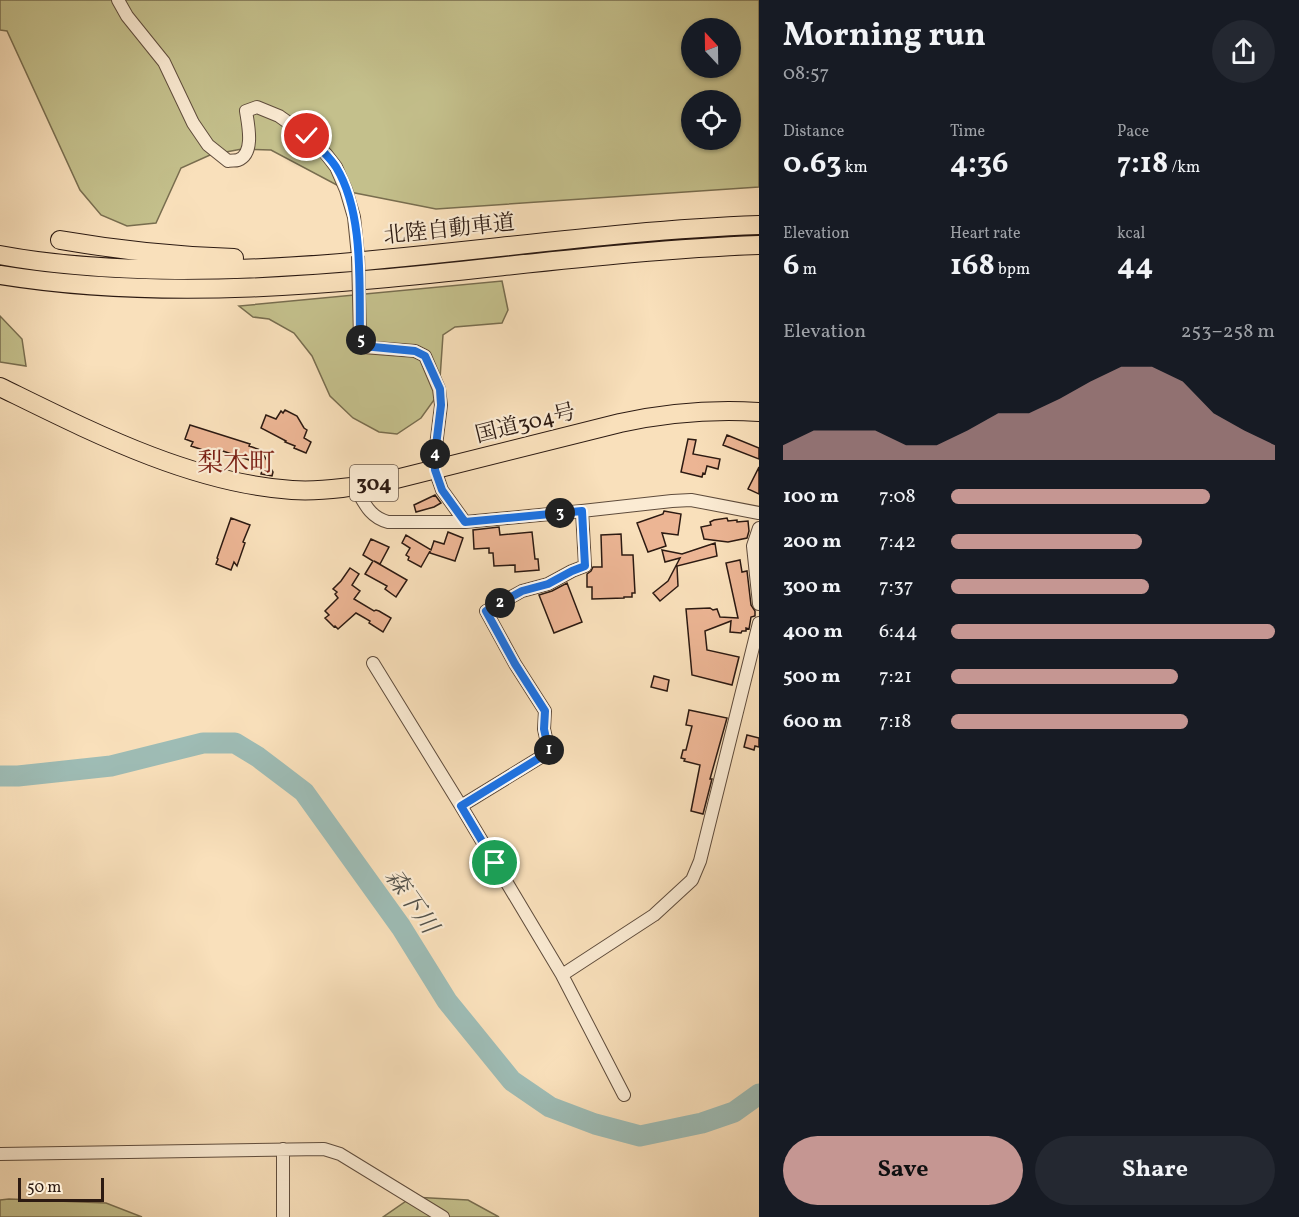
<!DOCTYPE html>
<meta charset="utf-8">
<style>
body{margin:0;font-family:Vollkorn,"Noto Serif JP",serif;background:#242831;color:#f1f3f6;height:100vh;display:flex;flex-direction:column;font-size:22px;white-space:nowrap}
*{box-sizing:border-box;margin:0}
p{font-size:20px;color:#9ea1a6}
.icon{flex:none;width:33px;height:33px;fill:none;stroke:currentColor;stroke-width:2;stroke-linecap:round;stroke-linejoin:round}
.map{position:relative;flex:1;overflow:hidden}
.details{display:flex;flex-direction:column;background:#171b24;width:540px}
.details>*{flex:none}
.needle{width:39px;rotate:338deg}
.fabs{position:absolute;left:681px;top:18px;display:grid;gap:12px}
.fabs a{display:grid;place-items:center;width:60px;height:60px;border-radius:50%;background:#171b24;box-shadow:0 2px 4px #0004;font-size:30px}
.scale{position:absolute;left:18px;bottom:15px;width:86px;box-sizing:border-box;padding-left:6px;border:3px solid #2c1a12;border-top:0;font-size:16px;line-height:21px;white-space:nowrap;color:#2c1a12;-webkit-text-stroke:4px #fbebd3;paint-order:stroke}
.pin{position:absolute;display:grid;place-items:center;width:51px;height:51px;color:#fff;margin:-26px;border:3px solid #fff;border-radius:50%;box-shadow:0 2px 6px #0007}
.km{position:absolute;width:30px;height:30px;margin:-15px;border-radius:50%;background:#222;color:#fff;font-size:16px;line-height:30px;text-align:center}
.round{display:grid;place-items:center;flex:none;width:63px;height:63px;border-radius:32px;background:#242831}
.overview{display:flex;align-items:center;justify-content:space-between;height:102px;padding:0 24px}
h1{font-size:33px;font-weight:700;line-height:45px}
.figures{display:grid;grid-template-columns:repeat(3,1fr);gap:9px;height:102px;padding:6px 24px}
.figures div{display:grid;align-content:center}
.figures b{font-size:30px;font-weight:700}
.figures small{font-size:16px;font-weight:400}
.figures p{font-size:16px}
.chart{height:168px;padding:12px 24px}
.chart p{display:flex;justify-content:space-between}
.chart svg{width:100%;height:108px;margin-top:6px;fill:#c59692;opacity:.7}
.cta{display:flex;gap:12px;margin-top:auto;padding:12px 24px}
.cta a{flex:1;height:69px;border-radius:36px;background:#c59692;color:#111;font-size:24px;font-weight:700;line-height:69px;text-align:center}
.cta a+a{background:#242831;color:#f1f3f6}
ul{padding:0 24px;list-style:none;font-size:20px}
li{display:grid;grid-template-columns:96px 72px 1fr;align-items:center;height:45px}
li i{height:15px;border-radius:8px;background:#c59692}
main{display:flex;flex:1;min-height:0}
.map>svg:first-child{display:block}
</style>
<main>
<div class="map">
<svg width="759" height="1217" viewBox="0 0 759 1217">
<rect width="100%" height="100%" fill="#f9e0bb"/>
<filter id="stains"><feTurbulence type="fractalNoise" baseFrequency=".00333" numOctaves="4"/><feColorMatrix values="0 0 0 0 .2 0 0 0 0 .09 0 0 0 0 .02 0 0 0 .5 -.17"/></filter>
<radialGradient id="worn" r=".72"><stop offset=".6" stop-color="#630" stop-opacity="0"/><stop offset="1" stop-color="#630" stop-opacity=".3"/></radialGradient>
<path fill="#c4c08c" stroke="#786d4f" stroke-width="1.5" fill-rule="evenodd" d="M0 0H759V187L436 209 350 192 271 150 242 149 210 155 181 168 156 223 127 226 101 215 80 190 7 31 0 30ZM692 28H730V68H692ZM692 100H730V140H692Z
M502 281 508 310 502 323 455 327 443 335 439 393 421 418 397 434 379 432 353 418 330 396 312 356 294 333 269 319 253 317 239 306Z
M0 316 22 339 26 366 0 362Z
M412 1197 468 1200 499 1217H383Z
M9 1199 106 1203 142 1217H0V1200Z"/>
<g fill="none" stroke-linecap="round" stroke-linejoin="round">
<path stroke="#9ebcb5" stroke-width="21" d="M0 776H18L111 766 203 743H235L258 757 304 792 401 927 447 1001 512 1081 550 1107 595 1124 640 1136 702 1123 734 1112 759 1094"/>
</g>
<path fill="#ecb594" stroke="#2c1a12" stroke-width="1.5" d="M285 410 297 416 304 428 307 430 304 438 311 442 306 453 294 448 295 446 285 442 286 441 261 428 266 415 276 419 281 411 283 413Z
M190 425 250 444 249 446 261 450 273 472 272 476 261 474 263 468 254 465 255 462 217 449 214 459 204 455 206 451 191 446 193 442 185 439Z
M727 435 759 448V459L723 445Z
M688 439 696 440 693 454 720 459 718 469 707 466 705 474 703 473 702 477 681 472Z
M759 467V494L748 489Z
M435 495 441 503 434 507 416 512 414 505Z
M664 511 681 514 678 535 662 533 666 546 648 552 637 523 663 514Z
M231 518 250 525 243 542 245 543 237 566 234 562 231 570 216 564 218 559 217 558Z
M727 518 728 521 737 520V522L748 521 749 531 747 538 728 542 704 539 701 527 711 525 710 522 714 520Z
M499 527 500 535 532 532 535 559H538L539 570 515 572V565L494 566 493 553H489V548L474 549 473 530Z
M448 532 463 538 455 561 430 553V551L421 567 408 560 409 557 406 555 410 548 402 543 406 535 431 550 434 541 444 544Z
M621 534 622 555H633L635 593H632V597H624V598L592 599V587H587V574L591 571 593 567H602L601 535Z
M371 539 389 547 380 564 374 561 407 580 396 597 385 589 387 586 365 574 373 561 363 555Z
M715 543 717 556 677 566 678 586 660 601 653 593 668 581 680 558 665 562 662 550 682 554Z
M740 560 742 572 747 571 751 605 755 611V616L751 617 749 629 746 628V631H742L741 633 730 632 731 621 705 631 707 650 739 657 732 685 692 675 686 609 710 608 713 610 717 609 720 617 738 618 726 563Z
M350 568 359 574 352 585 360 591 354 599 374 611 376 610 379 611 391 618 383 632 369 623 370 621 356 613 338 629 335 626 334 627 325 618 329 615 325 611 338 598 335 594 337 592 333 589 341 581Z
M567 583 582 622 554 633 539 595 552 591Z
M654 676 669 680 667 691 651 687Z
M689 710 727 718 710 779H712L703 814 691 811 700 765 684 761 685 759 681 758 683 750H686L692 726 686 725Z
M747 735 759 738V747L755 746 754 750 744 747Z"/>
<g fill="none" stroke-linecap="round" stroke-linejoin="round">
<defs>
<path id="minor" d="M118 0 127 16 164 62 193 123 208 145 228 161C232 160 235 161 238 160 255 154 248 124 246 111L257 107 279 116 307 136 326 154 336 167 346 190 354 217 358 256
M360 336 363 347 415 351 425 356 439 389 441 405 435 454V470L442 490 465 522
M355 487C364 502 369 517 388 522H465L582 511 672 501 691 500 759 513
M759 528 753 546 759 604
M373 663 461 806 562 975 624 1095
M461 806 549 752 544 729 545 711 515 664 486 611 522 591 548 584 572 571 585 566 582 511
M562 975 654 915 692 880 700 861 759 623
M0 1154 324 1149 340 1154 443 1217
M283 1217V1149"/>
<path id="highway" d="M60 240C118 250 176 256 234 258
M0 255C58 266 117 269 176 270 371 271 564 232 759 225
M0 275C253 316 507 254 759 245
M0 387C90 431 190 483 292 490 325 492 359 486 392 480L620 423C666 413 712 409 759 412"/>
</defs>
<use href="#minor" stroke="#5f4c3c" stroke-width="14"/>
<use href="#highway" stroke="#2c1a12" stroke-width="20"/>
<use href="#minor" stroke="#fbebd3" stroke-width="12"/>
<use href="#highway" stroke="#f9e0bb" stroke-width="18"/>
<defs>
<path id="minor-bridge" d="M358 256 360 336"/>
</defs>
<use href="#minor-bridge" stroke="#5f4c3c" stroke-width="14" stroke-linecap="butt"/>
<use href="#minor-bridge" stroke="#fbebd3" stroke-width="12"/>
</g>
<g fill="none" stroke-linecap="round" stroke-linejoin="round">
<defs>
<path id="route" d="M307 136C317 145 328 155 336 167 364 213 359 283 360 336L363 346 415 351 425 356 440 389 441 405 435 454V470L442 490 465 522 582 511 585 566 572 571 548 584 522 591 486 611 515 664 545 711 544 729 549 752 461 806 495 863"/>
</defs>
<use href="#route" stroke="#fff" stroke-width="12"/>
<use href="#route" stroke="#1a73e8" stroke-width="8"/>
</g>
<g text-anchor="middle" stroke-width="4.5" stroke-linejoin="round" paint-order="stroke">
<rect fill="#fbebd3" stroke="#6a594c" stroke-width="1.5" x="350" y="465" width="48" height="36" rx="4.5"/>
<g font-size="21" font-weight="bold" fill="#2c1a12">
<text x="374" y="490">304</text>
</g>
<g font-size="22" fill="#2c1a12" stroke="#fbebd3">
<text transform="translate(449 228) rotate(-6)" y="8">北陸自動車道</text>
<text transform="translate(525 422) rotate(-14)" y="8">国道304号</text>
</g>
<g font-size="24" font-style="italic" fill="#54534b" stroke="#fbebd3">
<text transform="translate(412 901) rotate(55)" y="8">森下川</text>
</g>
<g font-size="26" fill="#7a1f14" stroke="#fbebd3">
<text x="236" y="471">梨木町</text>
</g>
</g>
<rect width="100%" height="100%" filter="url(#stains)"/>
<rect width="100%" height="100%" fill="url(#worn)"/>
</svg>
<div class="fabs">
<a><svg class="needle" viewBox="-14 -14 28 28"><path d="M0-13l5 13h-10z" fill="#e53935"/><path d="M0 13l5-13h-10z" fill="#9ea1a6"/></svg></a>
<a><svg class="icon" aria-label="locate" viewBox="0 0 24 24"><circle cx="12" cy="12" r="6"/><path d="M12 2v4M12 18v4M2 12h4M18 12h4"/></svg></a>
</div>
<div class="scale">50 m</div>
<div class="pin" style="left:495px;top:863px;background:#1e9e55"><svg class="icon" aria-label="arrive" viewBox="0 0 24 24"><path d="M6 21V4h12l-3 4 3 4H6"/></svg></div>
<div class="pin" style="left:307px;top:136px;background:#d93025"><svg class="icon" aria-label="check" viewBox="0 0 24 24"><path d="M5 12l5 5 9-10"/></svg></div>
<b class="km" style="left:549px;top:750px">1</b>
<b class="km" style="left:500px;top:603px">2</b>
<b class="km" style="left:560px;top:513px">3</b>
<b class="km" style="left:435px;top:454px">4</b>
<b class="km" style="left:361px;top:340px">5</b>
</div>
<section class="details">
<div class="overview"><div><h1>Morning run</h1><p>08:57</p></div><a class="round"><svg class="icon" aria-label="share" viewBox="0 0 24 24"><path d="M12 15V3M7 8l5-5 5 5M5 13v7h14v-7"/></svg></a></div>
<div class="figures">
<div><p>Distance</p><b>0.63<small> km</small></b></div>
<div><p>Time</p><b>4:36</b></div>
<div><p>Pace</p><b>7:18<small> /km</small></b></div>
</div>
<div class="figures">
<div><p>Elevation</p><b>6<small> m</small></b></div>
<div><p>Heart rate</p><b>168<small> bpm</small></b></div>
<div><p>kcal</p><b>44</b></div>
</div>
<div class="chart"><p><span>Elevation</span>253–258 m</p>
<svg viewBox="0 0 160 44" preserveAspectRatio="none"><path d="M0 44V38L10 32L20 32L30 32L40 38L50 38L60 32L70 25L80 25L90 19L100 12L110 6L120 6L130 12L140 25L150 32L160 38V44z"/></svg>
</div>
<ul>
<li><b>100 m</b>7:08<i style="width:80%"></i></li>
<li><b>200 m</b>7:42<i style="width:59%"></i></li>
<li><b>300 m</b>7:37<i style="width:61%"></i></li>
<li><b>400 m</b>6:44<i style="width:100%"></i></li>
<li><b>500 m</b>7:21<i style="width:70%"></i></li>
<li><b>600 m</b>7:18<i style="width:73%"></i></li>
</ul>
<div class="cta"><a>Save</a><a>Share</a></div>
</section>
</main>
